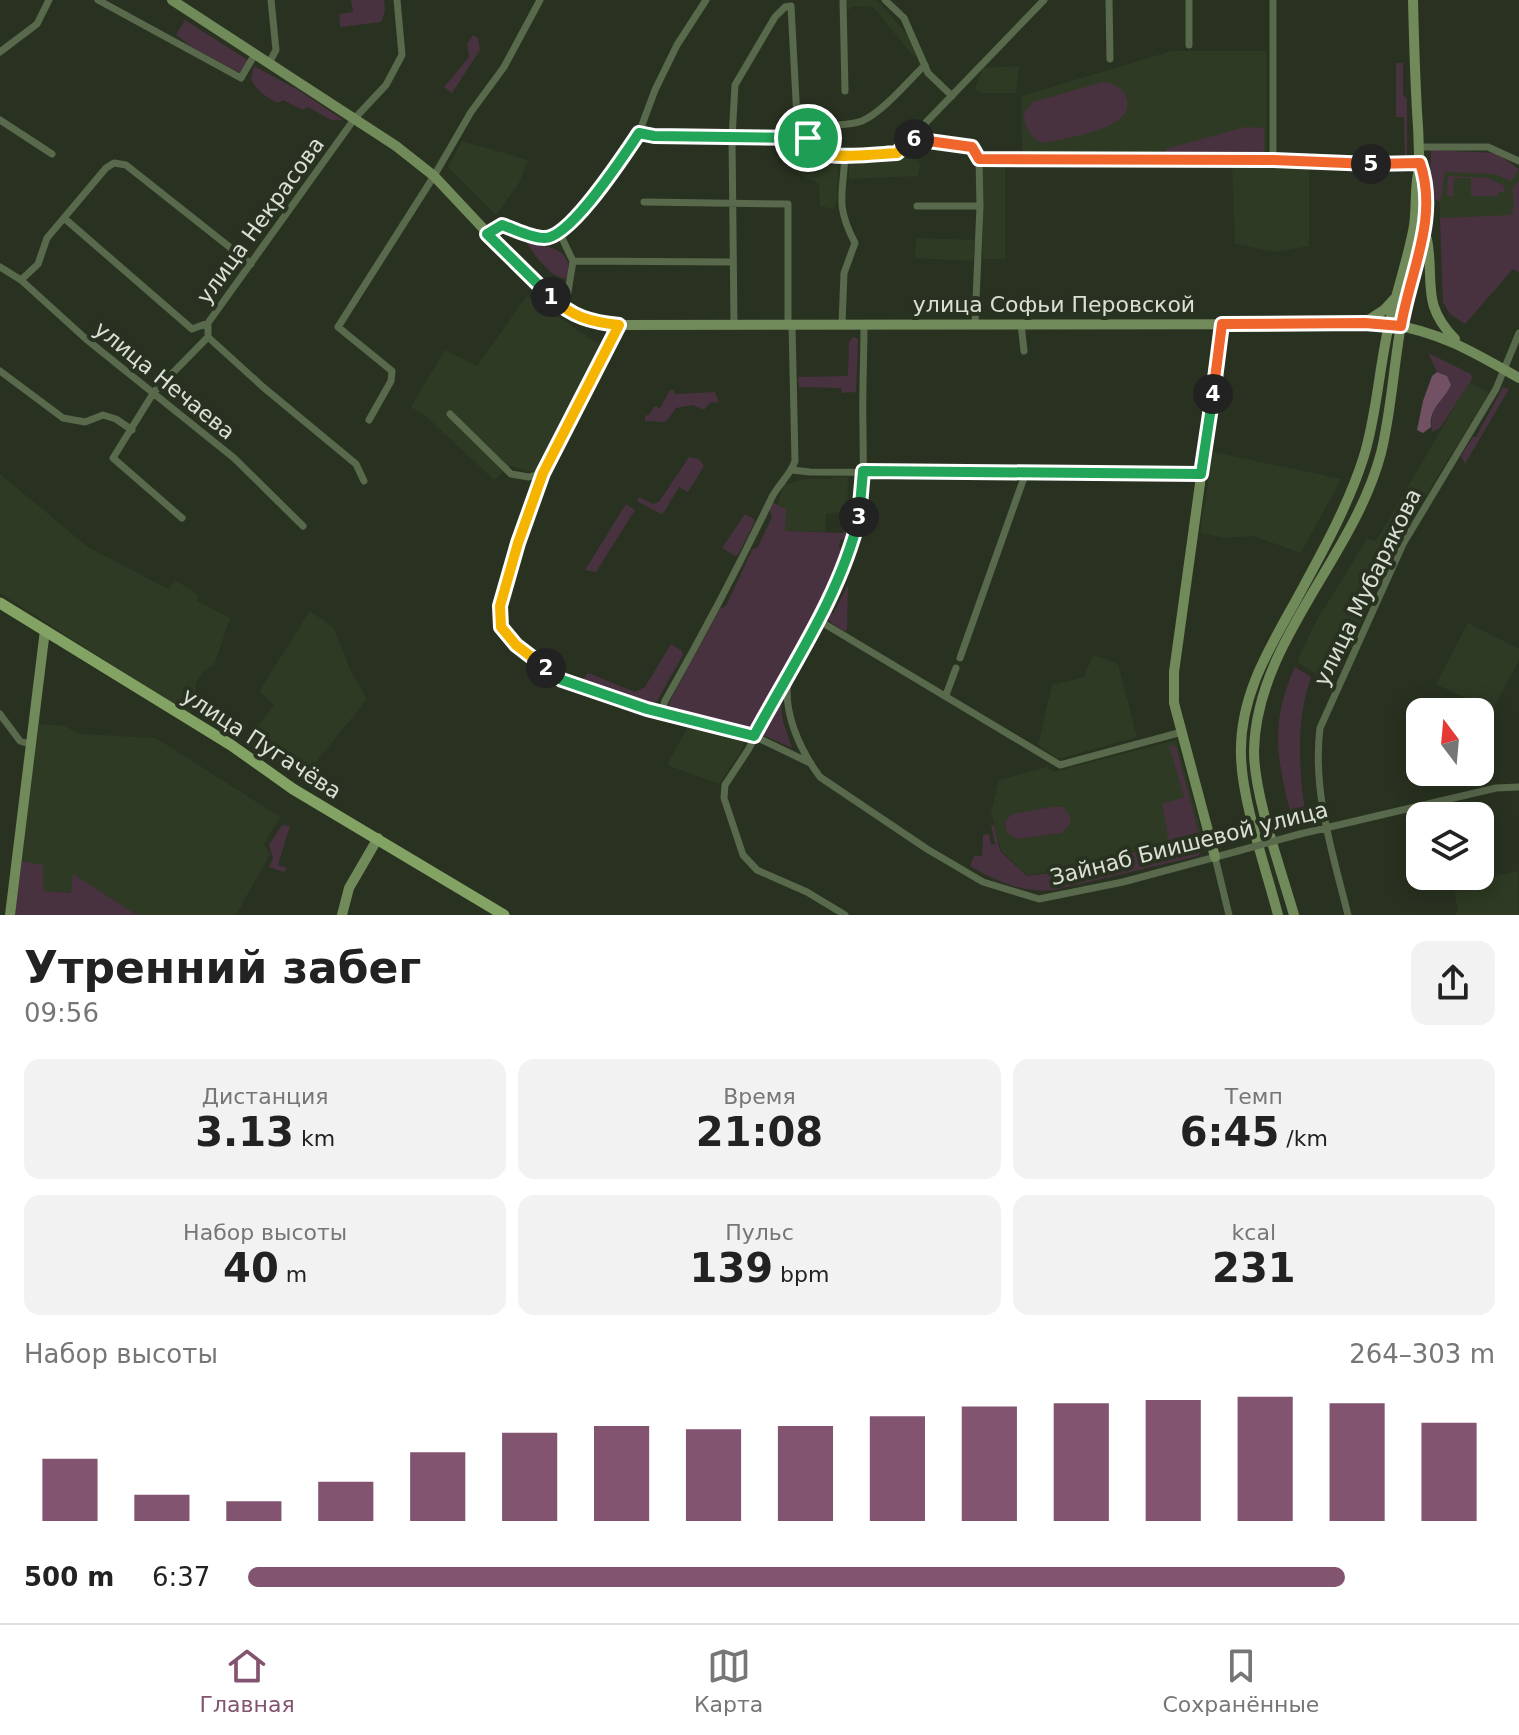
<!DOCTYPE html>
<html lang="ru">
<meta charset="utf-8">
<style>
body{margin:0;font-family:"DejaVu Sans",sans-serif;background:#f2f2f2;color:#222;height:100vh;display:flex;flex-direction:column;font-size:30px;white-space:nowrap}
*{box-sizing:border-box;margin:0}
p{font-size:26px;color:#767676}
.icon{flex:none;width:44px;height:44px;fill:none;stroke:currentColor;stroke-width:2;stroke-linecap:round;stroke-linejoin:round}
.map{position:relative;height:915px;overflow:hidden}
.side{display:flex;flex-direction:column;background:#fff;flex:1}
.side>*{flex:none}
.needle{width:52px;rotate:344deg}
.tools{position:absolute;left:1406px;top:698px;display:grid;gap:16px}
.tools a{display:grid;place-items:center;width:88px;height:88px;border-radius:16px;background:#fff;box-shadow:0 4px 20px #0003;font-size:40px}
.pin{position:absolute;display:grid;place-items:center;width:68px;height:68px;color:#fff;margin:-34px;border:4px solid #fff;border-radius:50%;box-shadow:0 2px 8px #0007}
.km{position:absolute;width:40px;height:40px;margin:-20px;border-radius:50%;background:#222;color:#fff;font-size:22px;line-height:40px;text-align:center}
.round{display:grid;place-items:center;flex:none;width:84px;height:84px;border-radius:16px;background:#f2f2f2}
.overview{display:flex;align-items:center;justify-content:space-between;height:136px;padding:0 24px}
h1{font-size:44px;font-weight:700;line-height:60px}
.figures{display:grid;grid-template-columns:repeat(3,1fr);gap:12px;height:136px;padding:8px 24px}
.figures div{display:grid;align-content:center;border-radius:16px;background:#f2f2f2;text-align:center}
.figures b{font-size:40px;font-weight:700}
.figures small{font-size:22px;font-weight:400}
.figures p{font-size:22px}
.chart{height:224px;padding:16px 24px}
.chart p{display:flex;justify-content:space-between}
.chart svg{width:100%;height:144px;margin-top:8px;stroke:#82546f;stroke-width:6}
ul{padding:0 24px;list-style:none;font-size:26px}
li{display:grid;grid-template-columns:128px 96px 1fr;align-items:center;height:60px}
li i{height:20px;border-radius:10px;background:#82546f}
.menu{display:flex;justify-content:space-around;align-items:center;height:112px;border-top:2px solid #e0e0e0;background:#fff;font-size:22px;color:#767676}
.menu a{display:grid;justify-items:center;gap:4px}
.menu .selected{color:#82546f}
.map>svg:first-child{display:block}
</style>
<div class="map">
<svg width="1519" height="915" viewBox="0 0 1519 915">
<rect width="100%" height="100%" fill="#293221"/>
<path fill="#2e3a23" d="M846 0H877L911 39 918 52 914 57 873 7 853 6 848 10Z
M1172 51H1266V155L1022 154 1021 96Z
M1019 66 1016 93H981L975 89 983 68Z
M462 141 528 160 519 183 496 215 448 167Z
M787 141H798L814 155 838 157 837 201 833 209 820 206 819 184 791 170Z
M914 152 920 166 918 176 849 179V158Z
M1438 152 1490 155 1519 171V262L1465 324 1450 314 1443 302Z
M1005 163V259H983L982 164Z
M1232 164 1309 165V246L1276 252 1235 244Z
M916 238 975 240 973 261 915 258Z
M527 296 600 345 603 354 536 473 510 466 494 480 427 417 411 407 445 350 477 366Z
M1469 382 1489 393 1393 549 1364 616 1328 682 1297 662 1314 625 1367 539 1376 541Z
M1213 452 1341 479 1301 553 1253 536 1224 538 1200 533Z
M0 474 88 547 168 589 175 580 199 595 197 601 230 618 215 663 202 673 196 683 195 705 190 715 0 593Z
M833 477H848L847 511 826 514 825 532 784 531 786 510 778 504 783 485 805 479H832Z
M310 611 334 628 351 672 367 699 303 778 246 742 274 705 259 691Z
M1468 623 1519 649V660L1492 711 1436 684Z
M1093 655 1118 664 1137 737 1058 759 1038 745 1052 685 1084 677Z
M39 724 64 726 81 734 156 738 280 817 264 844 270 854 236 915H137L74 875 71 893 43 891 22 861Z
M688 727 744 742 741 751 719 784 667 765Z
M1176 740 1202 833 1060 871 1027 875 1001 851 991 812 999 780 1047 767 1054 772Z
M1518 871 1519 915H1455L1458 909 1453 886Z"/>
<path fill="#49323f" d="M351 0H384L385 11 381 22 340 27 339 14 353 12Z
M185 20 249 61 240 73 192 47 176 35Z
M473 35 478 38 480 50 452 93 444 87 469 57 467 44Z
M1396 63H1403V95L1407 99V159H1405L1404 117H1396Z
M254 66 300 91 343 120H331L308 107 303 110 283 100 278 103C266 97 257 91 251 79Z
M1103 82C1115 84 1123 87 1127 100 1135 129 1065 138 1045 143 1030 139 1025 128 1024 113L1033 102Z
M1245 127 1264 128V156L1166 153V149Z
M1431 150 1496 153 1519 169 1511 181 1495 174 1445 172 1440 202 1430 196Z
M1448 176 1488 178 1504 186 1505 192H1498V196H1471V178H1454L1453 196H1447Z
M1519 181V272L1513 269 1465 324 1450 314 1443 302 1440 218 1512 215 1514 202 1512 188Z
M527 243C550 246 576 250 566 279 550 277 535 256 527 243Z
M853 337 858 339 856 392 842 393 841 388 799 387 798 377 848 376 849 342Z
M1428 353 1471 374 1472 379 1440 428 1432 432C1429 411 1440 395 1447 376L1437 372Z
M1503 387 1509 389 1465 464 1461 456 1473 437H1476Z
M670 390H674L675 394 715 392 719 402 710 403 704 410 692 405 676 408 666 422 645 421V416L650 414 654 406 660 408Z
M689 457 699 459 704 466 688 492 679 487 664 512 661 514 637 501 639 497 653 504 659 502Z
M772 502 786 509 785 531 843 533 847 523H851L847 537 840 540 839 547 843 553 825 595 754 726 743 728 675 712 669 705 670 701 720 609 726 606 752 550 758 547 772 517 769 508Z
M626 504 635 510 596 572 585 570Z
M745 514 754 519V523L738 555 735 556 722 548Z
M848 585 847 629 845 632 825 618 828 613 833 614Z
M671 644 682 651 683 655 657 701 653 704 631 700 581 682 588 673 635 692 645 687Z
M1295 667 1311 677C1295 723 1299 771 1306 819L1293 823C1278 762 1268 727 1295 667Z
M780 697 783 721 792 748 763 735 761 729Z
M1169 745 1176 747 1203 849 1198 856 1054 890C1023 893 996 881 970 866L974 856H982L983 835 989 834 991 845 995 844 991 825H994L1000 851 1027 876 1060 872 1165 844 1168 835 1162 804 1184 797Z
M1053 807H1063L1070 816V824L1061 833 1017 839 1007 833 1005 822 1012 814Z
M282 825 290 826 278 865 287 868 284 872 269 867 273 858 269 845Z
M22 861 43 865V891L71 893 73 874 137 915H15Z"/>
<path fill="#725164" d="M1437 372 1447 376 1451 385C1443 402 1429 407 1431 427L1423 433 1417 430 1423 401 1432 376Z"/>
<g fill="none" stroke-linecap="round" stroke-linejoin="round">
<path stroke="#59694b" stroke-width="7" d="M98 0 241 78 255 54
M843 0 845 91
M885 0 904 18 928 73 952 96
M1109 0 1110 59
M1189 0V45
M0 52 37 24 49 0
M269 63 276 50 271 0
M0 120 52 154
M639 133 654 136 808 138C810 144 813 151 819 153 834 159 880 154 897 153L910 139 972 147 979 159 980 206 975 324
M808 138 811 129C827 123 846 127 862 121 883 112 908 81 925 65
M910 139 1044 0
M1419 147H1488L1519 161
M979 159 1420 163
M1273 160V0
M644 202 788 204V325
M917 206H980
M64 218 192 329 208 323
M487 234 502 225 544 238 560 234 605 183 639 133 655 90 677 45 706 0
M560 234 573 261 732 262
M0 267 21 280 86 339 234 458 303 526
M21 280 38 264 47 238 106 168 114 163 126 165 251 264
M565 311 573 261
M842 324 844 273 855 243C835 205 843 195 845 155
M1021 324 1024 351
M734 325 732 137 735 85 775 17 785 7 791 6 798 138
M864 325C864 359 862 394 863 428 863 459 865 489 859 519 851 553 837 586 820 615 810 634 795 653 789 675 781 710 800 750 820 777L927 849 983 882 1039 899 1123 882 1238 851
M208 337 263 387 356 464 364 481
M0 371 63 418 85 422 103 415 116 419 132 430
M450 414 511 474 529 477 543 473 619 325
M369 420 391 381 392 371 338 327 434 176 471 112 504 67 540 0
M792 470 810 472 1201 474
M543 473 518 543 500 606 501 627 516 645 562 680 661 713 754 736 808 762
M182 518 113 458 154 392 208 337V323L355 118 386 85 402 55 397 0
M818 620 1060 765 1182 732
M960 658 1026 472
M788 678 748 750 725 785 724 798 743 855 757 870 807 892 845 915
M946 695 956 668
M661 713 665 701C703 634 739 566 772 497 779 484 791 474 795 461L792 325
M0 714 20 741 32 745
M1300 834 1496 788 1519 787
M1215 857 1229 915
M1348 915C1333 854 1312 792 1320 728L1403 544 1496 389 1519 333"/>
<path stroke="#718a59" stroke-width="10" d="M172 0 396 146 434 176 526 274 565 311 594 322 619 325 1389 324C1441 332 1475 353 1519 378
M1427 239C1435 282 1420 303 1455 339
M1367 321 1384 310 1394 299
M1215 857 1174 703V672L1222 324
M10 915 45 630
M342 915 349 888 378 838
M1278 915C1266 868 1242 802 1241 756 1239 699 1267 652 1294 604 1320 556 1348 507 1364 456 1377 413 1379 368 1389 325 1396 293 1407 262 1413 231 1418 209 1413 187 1420 165
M1294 915C1281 869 1254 796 1254 751 1256 642 1354 557 1381 453 1393 404 1394 353 1405 304 1410 279 1423 255 1425 229 1428 206 1424 185 1420 163 1418 151 1419 138 1418 127 1415 84 1414 42 1413 0"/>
<path stroke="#82a363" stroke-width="11" d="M0 603 231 745 293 789 504 915"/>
<path stroke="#59694b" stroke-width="7" d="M1238 851 1300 834"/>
</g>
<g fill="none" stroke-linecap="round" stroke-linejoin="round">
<defs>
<path id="split-1" d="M551 297 487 234 502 225C514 229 531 238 544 238 570 239 624 155 639 133L654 136 808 138"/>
<path id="split-2" d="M546 668 516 645 501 627 500 606 518 543 543 473 619 325C591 322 572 317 551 297"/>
<path id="split-3" d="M546 668 562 680 647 709 754 736C792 665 840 596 859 517"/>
<path id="split-4" d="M859 517 863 471 1201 474 1213 394"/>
<path id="split-5" d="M1213 394 1222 324 1365 323 1401 326C1410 272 1439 218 1420 163L1371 164"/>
<path id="split-6" d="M914 139 972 147 979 159 1273 160 1371 164"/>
<path id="split-7" d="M808 138C810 144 812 151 819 153 835 159 879 154 897 153L910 139H914"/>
</defs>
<use href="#split-1" stroke="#fff" stroke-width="16"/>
<use href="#split-2" stroke="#fff" stroke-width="16"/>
<use href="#split-3" stroke="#fff" stroke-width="16"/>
<use href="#split-4" stroke="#fff" stroke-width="16"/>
<use href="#split-5" stroke="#fff" stroke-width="16"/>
<use href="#split-6" stroke="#fff" stroke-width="16"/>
<use href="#split-7" stroke="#fff" stroke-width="16"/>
<use href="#split-1" stroke="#22a559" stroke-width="10"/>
<use href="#split-2" stroke="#f5b400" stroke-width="10"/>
<use href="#split-3" stroke="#22a559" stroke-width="10"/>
<use href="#split-4" stroke="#22a559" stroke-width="10"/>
<use href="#split-5" stroke="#f0652b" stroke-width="10"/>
<use href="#split-6" stroke="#f0652b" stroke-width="10"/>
<use href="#split-7" stroke="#f5b400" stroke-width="10"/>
</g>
<g text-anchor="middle" stroke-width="8" stroke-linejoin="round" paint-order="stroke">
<g font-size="22" fill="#dae0d5" stroke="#293221">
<text transform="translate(260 220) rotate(-54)" y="8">улица Некрасова</text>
<text x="1054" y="312">улица Софьи Перовской</text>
<text transform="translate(165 380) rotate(39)" y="8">улица Нечаева</text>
<text transform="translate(1367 587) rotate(-64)" y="8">улица Мубарякова</text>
<text transform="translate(262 743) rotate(33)" y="8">улица Пугачёва</text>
<text transform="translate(1189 843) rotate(-14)" y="8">Зайнаб Биишевой улица</text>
</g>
</g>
</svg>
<div class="tools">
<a><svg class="needle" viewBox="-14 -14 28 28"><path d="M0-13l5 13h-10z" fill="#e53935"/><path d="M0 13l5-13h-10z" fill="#767676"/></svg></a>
<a><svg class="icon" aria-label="layers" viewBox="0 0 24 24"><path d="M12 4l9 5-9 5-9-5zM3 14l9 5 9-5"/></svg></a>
</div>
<div class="pin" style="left:808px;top:138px;background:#1e9e55"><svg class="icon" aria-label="arrive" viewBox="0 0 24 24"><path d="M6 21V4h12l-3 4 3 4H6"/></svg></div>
<b class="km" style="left:551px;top:297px">1</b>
<b class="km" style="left:546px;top:668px">2</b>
<b class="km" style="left:859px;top:517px">3</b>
<b class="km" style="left:1213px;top:394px">4</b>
<b class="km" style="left:1371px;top:164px">5</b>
<b class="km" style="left:914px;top:139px">6</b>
</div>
<section class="side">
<div class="overview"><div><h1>Утренний забег</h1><p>09:56</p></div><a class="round"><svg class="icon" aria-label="share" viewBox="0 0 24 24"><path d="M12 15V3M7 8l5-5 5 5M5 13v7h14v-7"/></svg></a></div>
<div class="figures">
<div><p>Дистанция</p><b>3.13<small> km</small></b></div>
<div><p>Время</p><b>21:08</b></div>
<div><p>Темп</p><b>6:45<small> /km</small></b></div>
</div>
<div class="figures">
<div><p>Набор высоты</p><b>40<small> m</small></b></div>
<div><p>Пульс</p><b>139<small> bpm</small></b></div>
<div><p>kcal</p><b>231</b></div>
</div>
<div class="chart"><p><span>Набор высоты</span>264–303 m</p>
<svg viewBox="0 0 160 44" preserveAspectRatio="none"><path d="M5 44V25M15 44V36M25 44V38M35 44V32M45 44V23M55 44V17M65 44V15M75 44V16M85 44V15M95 44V12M105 44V9M115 44V8M125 44V7M135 44V6M145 44V8M155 44V14"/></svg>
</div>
<ul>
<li><b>500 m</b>6:37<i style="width:88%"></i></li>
</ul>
</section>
<nav class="menu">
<a class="selected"><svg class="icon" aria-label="home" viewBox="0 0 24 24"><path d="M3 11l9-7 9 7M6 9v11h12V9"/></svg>Главная</a>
<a><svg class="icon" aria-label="map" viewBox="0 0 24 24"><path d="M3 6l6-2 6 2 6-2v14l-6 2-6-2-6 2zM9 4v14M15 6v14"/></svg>Карта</a>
<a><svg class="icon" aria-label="saved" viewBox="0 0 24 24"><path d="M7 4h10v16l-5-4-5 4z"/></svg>Сохранённые</a>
</nav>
